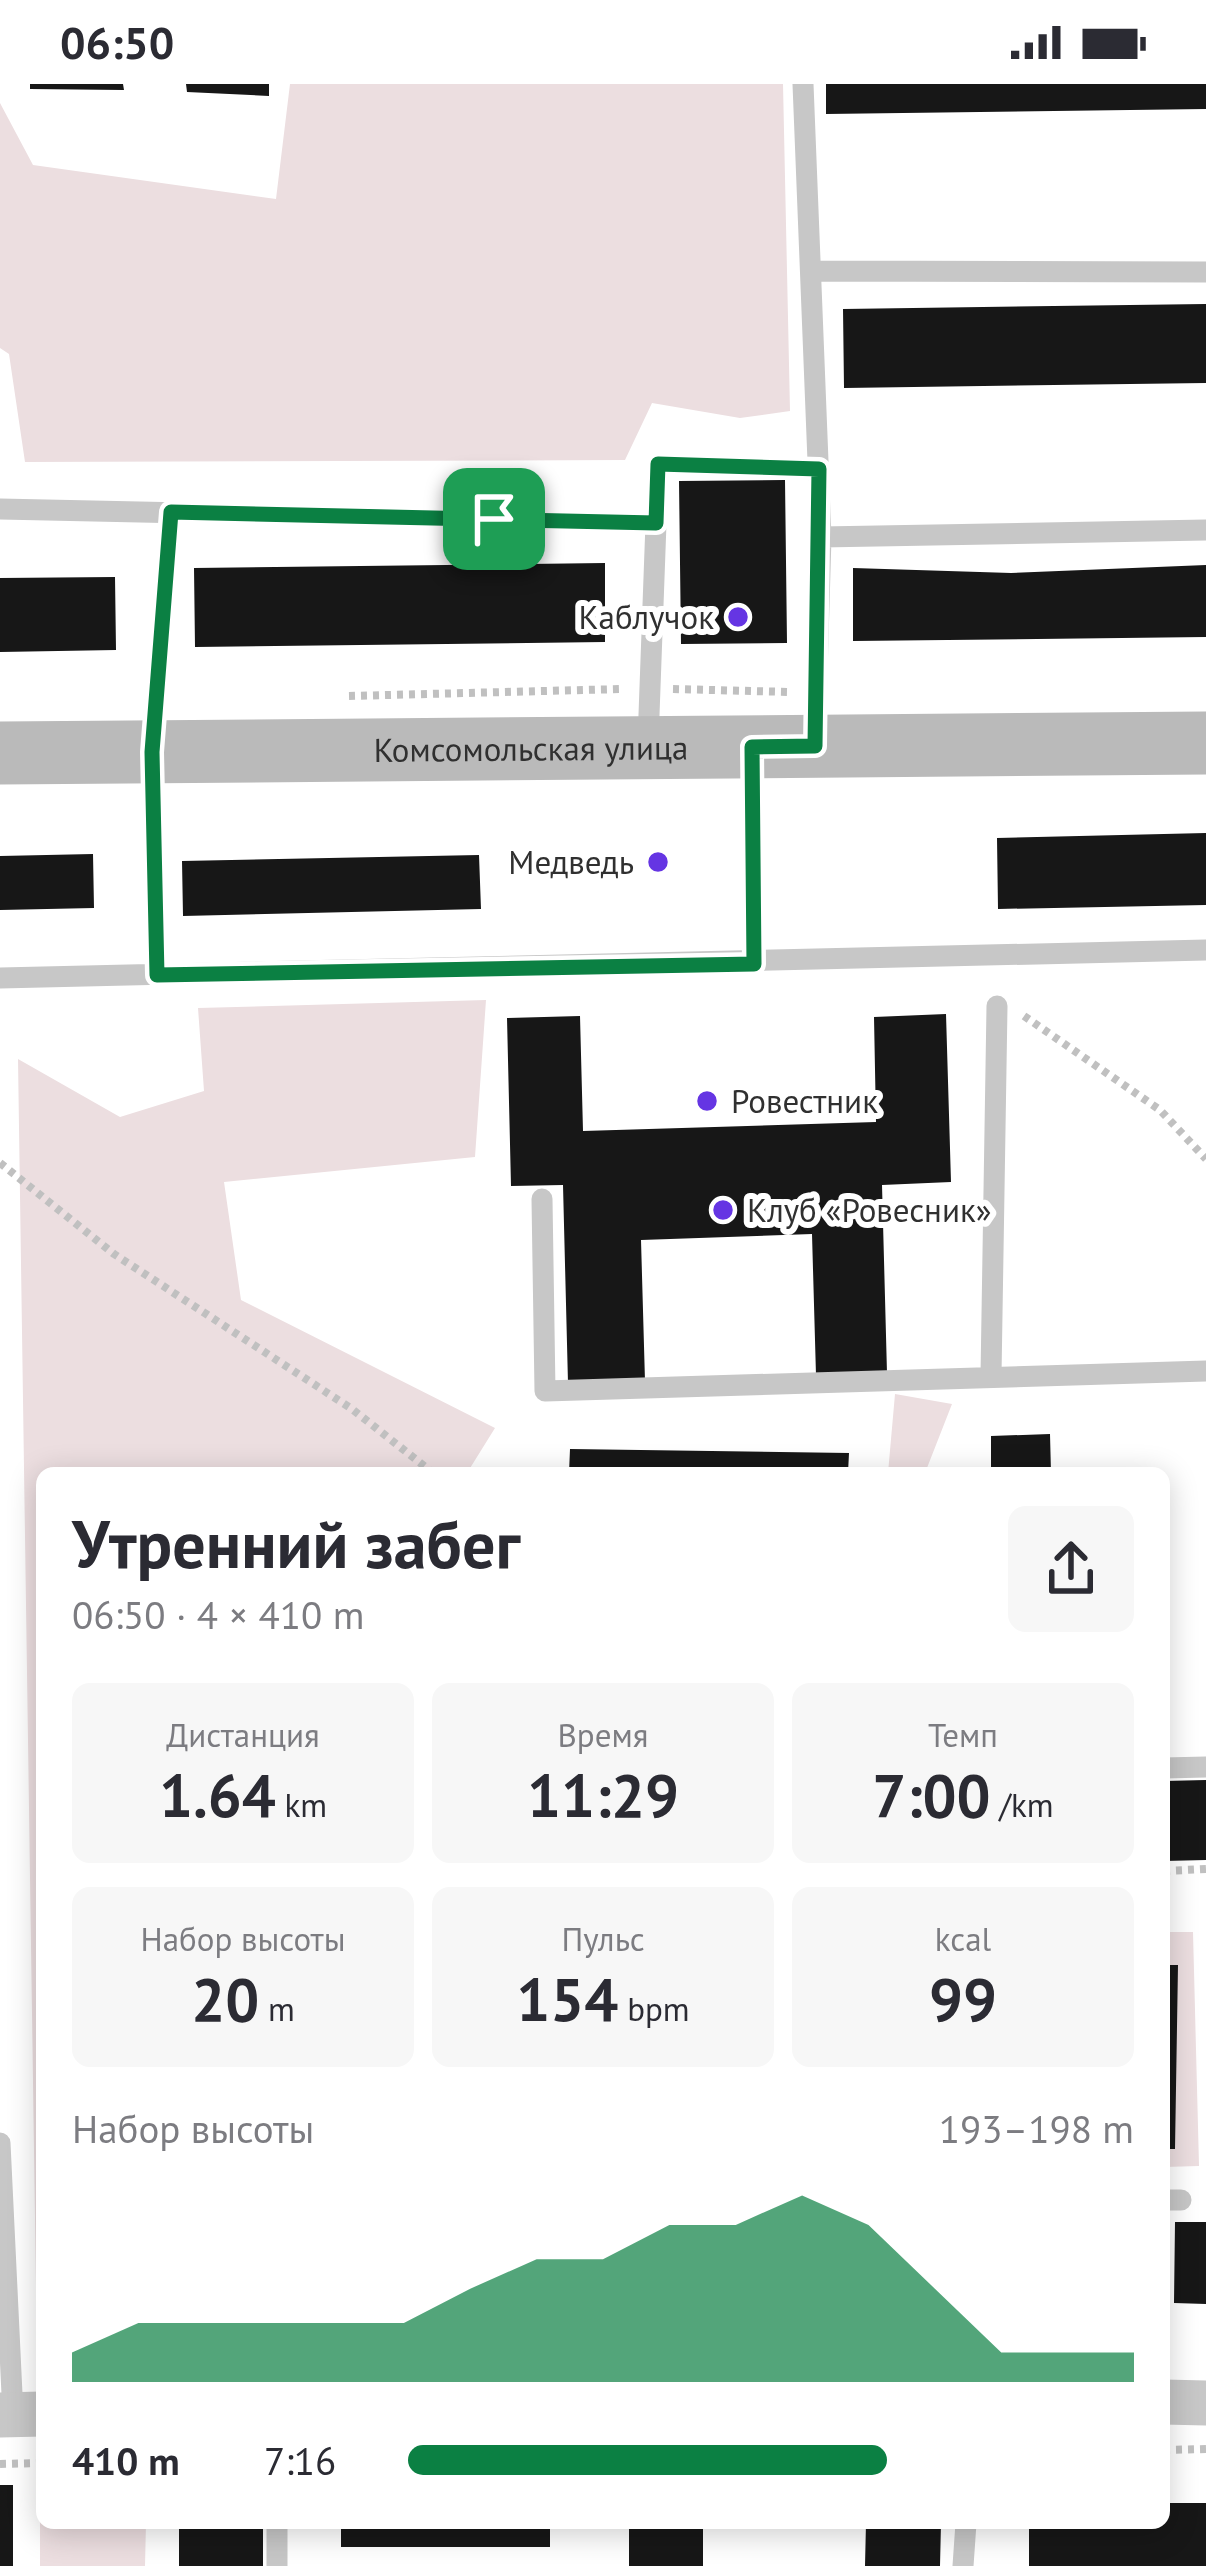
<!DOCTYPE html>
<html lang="ru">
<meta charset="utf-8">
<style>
body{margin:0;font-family:"PT Sans",sans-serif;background:#f7f7f7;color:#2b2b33;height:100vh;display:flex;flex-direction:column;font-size:45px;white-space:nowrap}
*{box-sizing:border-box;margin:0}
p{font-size:39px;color:#7c7c81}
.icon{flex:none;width:66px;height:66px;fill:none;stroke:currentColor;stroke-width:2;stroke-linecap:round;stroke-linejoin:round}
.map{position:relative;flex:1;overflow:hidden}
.details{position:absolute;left:36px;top:1383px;width:1134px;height:1062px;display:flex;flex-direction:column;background:#fff;border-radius:18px;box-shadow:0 6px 30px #0003}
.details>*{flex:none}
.pin{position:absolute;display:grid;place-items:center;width:102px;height:102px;color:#fff;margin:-51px;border-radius:24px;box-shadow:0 6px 18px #0006}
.round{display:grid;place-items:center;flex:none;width:126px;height:126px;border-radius:18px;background:#f7f7f7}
.summary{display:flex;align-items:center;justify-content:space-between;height:204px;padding:0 36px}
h1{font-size:66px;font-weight:700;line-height:90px}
.metrics{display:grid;grid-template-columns:repeat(3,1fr);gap:18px;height:204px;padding:12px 36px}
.metrics div{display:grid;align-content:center;border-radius:18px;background:#f7f7f7;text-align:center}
.metrics b{font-size:60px;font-weight:700}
.metrics small{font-size:33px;font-weight:400}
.metrics p{font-size:33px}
.chart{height:336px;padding:24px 36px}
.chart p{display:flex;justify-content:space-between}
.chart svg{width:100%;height:216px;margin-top:12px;fill:#0b8043;opacity:.7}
ul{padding:0 36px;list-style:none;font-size:39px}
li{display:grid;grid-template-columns:192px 144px 1fr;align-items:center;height:90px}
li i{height:30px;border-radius:15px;background:#0b8043}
.status{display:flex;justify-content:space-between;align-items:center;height:84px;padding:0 60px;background:#fff;direction:ltr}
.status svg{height:33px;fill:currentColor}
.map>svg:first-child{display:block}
</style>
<div class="status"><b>06:50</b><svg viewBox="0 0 49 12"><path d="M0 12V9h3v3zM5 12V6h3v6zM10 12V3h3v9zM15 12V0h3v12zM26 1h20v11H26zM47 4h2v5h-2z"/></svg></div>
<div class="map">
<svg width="1206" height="2482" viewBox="0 0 1206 2482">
<rect width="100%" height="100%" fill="#fff"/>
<path fill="#ecdee0" d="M290 0H783L790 327 740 334 652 319 625 376 25 378 9 270 0 264V19L33 81 276 115Z
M486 916 475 1073 224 1098 241 1216 495 1344 467 1389H42V2270H37L18 975 120 1033 204 1007 198 924Z
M895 1310 952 1320 925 1389H888Z
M1164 1848H1193L1199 2082 1164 2083Z
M40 2401 42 2439H146L145 2482H40Z"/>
<path fill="#171717" d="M30 0H123L124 6 30 5Z
M186 0H269V12L187 8Z
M826 0H1206V25L826 30Z
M1206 220V299L844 304 843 225Z
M785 396 787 559 681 560 679 397Z
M605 479V558L195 563 194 484Z
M1206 481V553L853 557V484L1011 489Z
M115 493 116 566 0 568V494Z
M1206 749V821L998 825 997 754Z
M93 770 94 824 0 826V772Z
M479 771 481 825 183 832 182 777Z
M946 930 951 1098 882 1101 887 1289 816 1291 812 1150 641 1156 645 1297 568 1299 563 1101 511 1102 507 934 580 932 583 1047 876 1038 874 933Z
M1050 1350 1051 1389H991V1352Z
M570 1365 849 1369 848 1389H569Z
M1206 1696V1776L1164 1777V1697Z
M1164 1881H1178L1175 2065H1164Z
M1175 2138H1206V2220L1174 2219Z
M0 2401H13V2482H0Z
M1164 2419H1206V2482H1029V2439H1164Z
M179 2439H263V2482H179Z
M341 2439H550V2463H341Z
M629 2439H703V2482H629Z
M866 2439H941L940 2482H865Z"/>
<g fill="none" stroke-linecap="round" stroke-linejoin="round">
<path stroke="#c0c0c0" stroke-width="8" stroke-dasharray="6 6" stroke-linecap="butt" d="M673 605 790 608
M349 612 622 605
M1024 932 1160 1026 1206 1075
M0 1079 114 1170 352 1325 433 1389
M1164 1787 1206 1785
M1164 2366 1206 2365
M0 2380 42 2379"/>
<path stroke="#c7c7c7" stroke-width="21" d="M803 0 821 453 815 659
M814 187 1206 188
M0 425 656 439 648 658
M656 439 659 380 819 385
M821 453 1206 446
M753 670 754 879
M157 891 151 668 171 429
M0 894 1206 866
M542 1115 545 1307 1206 1287
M991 1292 997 922
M1164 1684 1206 1683
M0 2059 13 2331
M1164 2116H1181
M277 2439V2482
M963 2482 966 2439"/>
<path stroke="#c7c7c7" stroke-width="45" d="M1164 2318 1206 2319
M0 2331 42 2330"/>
<path stroke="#bababa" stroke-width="63" id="s1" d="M0 669 1206 659"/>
</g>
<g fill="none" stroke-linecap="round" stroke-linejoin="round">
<defs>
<path id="route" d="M658 380 819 385 815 662 752 663 754 880 157 891 152 668 171 428 656 439Z"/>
</defs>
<use href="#route" stroke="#fff" stroke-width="24"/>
<use href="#route" stroke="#0b8043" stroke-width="15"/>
</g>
<g fill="#6535e3" stroke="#fff" stroke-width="4.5">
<circle cx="738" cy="533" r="12"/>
<circle cx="658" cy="778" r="12"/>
<circle cx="707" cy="1017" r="12"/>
<circle cx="723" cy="1126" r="12"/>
</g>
<g text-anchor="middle" stroke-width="12" stroke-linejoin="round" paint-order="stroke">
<g font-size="33" fill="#303030" stroke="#fff" text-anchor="end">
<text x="714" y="545">Каблучок</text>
<text x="634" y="790">Медведь</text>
<text x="731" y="1029" text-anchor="start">Ровестник</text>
<text x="747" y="1138" text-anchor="start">Клуб «Ровесник»</text>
</g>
<g font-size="33" fill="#303030" stroke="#fff">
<text dy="12" stroke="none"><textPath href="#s1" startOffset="531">Комсомольская улица</textPath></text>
</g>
</g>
</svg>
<div class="pin" style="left:494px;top:435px;background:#1e9e55"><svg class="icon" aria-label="arrive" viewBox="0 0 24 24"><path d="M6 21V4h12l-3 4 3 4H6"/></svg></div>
<section class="details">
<div class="summary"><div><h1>Утренний забег</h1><p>06:50 · 4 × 410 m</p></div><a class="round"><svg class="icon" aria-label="share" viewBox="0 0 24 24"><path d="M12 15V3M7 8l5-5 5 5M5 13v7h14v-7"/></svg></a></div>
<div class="metrics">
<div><p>Дистанция</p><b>1.64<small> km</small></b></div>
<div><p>Время</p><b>11:29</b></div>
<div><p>Темп</p><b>7:00<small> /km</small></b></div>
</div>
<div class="metrics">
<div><p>Набор высоты</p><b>20<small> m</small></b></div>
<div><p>Пульс</p><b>154<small> bpm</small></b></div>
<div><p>kcal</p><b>99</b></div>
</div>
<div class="chart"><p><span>Набор высоты</span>193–198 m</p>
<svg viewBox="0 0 160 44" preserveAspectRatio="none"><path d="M0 44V38L10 32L20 32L30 32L40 32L50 32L60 25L70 19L80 19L90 12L100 12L110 6L120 12L130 25L140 38L150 38L160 38V44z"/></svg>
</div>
<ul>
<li><b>410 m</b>7:16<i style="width:66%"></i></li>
</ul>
</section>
</div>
